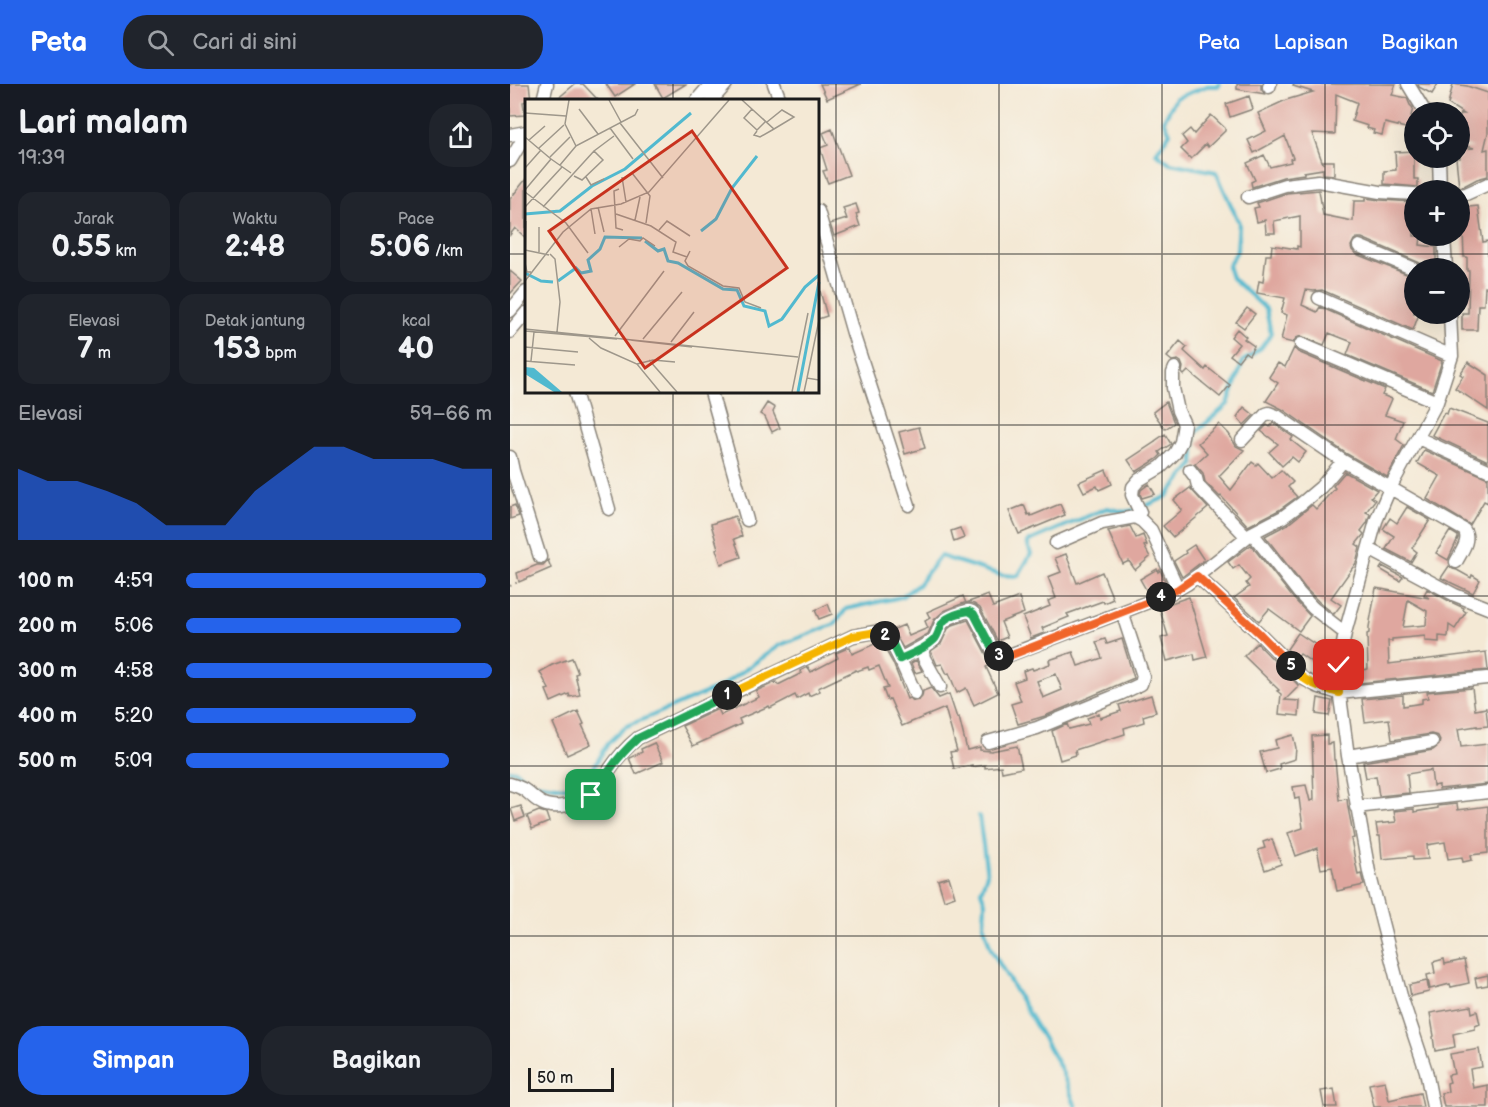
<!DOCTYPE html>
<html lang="id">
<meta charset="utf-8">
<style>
body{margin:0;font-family:"Balsamiq Sans",sans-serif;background:#20242c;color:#f1f3f6;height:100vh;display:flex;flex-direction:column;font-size:22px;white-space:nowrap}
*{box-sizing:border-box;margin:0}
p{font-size:20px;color:#9ea1a6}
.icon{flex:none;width:33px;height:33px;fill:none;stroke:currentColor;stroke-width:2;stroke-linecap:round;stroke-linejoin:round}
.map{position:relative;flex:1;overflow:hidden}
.sheet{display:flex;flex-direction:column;background:#171b24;width:510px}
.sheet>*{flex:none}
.tools{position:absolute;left:894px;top:18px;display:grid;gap:12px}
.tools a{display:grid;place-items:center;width:66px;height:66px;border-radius:50%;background:#171b24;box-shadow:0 6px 24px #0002;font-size:30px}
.scale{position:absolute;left:18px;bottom:15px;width:86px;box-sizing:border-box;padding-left:6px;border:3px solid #1c1c1c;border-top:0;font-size:16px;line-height:21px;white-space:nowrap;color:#1c1c1c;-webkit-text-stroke:4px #f7f3e8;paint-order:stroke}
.pin{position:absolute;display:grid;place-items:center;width:51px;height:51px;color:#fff;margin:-26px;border-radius:12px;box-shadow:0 3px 9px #0006}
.km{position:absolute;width:30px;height:30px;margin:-15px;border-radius:50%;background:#222;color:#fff;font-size:16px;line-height:30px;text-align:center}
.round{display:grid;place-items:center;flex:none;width:63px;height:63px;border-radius:24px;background:#20242c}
.summary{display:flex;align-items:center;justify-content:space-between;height:102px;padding:0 18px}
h1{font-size:33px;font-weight:800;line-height:45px}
.stats{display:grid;grid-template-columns:repeat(3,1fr);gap:9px;height:102px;padding:6px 18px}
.stats div{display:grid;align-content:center;border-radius:15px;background:#20242c;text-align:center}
.stats b{font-size:30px;font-weight:800}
.stats small{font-size:16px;font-weight:400}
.stats p{font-size:16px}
.chart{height:168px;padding:12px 18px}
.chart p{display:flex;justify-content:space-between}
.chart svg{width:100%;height:108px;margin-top:6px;fill:#2563eb;opacity:.7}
.primary-button{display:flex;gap:12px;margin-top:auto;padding:12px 18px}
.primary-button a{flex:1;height:69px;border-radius:24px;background:#2563eb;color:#fff;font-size:24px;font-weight:800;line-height:69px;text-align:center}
.primary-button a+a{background:#20242c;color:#f1f3f6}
ul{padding:0 18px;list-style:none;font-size:20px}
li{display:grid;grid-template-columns:96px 72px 1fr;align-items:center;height:45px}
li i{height:15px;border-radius:8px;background:#2563eb}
header{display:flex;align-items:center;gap:36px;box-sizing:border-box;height:84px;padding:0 30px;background:#2563eb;color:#fff}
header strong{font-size:28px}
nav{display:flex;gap:33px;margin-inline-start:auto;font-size:21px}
.search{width:420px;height:54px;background:#20242c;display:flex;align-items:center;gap:15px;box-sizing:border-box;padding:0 21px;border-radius:24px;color:#9ea1a6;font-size:22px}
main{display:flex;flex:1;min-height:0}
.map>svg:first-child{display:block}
</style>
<header>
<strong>Peta</strong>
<div class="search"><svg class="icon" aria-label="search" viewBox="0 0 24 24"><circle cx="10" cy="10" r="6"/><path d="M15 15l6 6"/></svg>Cari di sini</div>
<nav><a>Peta</a><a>Lapisan</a><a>Bagikan</a></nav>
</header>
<main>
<section class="sheet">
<div class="summary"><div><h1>Lari malam</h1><p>19:39</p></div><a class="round"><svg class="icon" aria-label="share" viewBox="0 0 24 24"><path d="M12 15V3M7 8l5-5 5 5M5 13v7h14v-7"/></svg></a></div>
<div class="stats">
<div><p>Jarak</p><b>0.55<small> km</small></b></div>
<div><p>Waktu</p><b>2:48</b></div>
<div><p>Pace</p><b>5:06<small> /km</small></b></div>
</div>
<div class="stats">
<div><p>Elevasi</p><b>7<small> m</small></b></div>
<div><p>Detak jantung</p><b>153<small> bpm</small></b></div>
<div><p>kcal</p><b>40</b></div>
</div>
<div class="chart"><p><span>Elevasi</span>59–66 m</p>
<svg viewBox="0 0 160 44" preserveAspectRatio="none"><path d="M0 44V15L10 20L20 20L30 24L40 29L50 38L60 38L70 38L80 24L90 15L100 6L110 6L120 11L130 11L140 11L150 15L160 15V44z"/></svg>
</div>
<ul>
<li><b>100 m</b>4:59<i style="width:98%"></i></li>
<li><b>200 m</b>5:06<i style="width:90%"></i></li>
<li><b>300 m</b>4:58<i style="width:100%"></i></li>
<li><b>400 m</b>5:20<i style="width:75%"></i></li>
<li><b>500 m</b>5:09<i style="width:86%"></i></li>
</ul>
<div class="primary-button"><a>Simpan</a><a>Bagikan</a></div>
</section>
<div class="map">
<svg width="978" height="1023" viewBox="0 0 978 1023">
<rect width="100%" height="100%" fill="#f7f3e8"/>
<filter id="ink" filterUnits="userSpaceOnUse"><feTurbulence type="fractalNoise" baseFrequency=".0167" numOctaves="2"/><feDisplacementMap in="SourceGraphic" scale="12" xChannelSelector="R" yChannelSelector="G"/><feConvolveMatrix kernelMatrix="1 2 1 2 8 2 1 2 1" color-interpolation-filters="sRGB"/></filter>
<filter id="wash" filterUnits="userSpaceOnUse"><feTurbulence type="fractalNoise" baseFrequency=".008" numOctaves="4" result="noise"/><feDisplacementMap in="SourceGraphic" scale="24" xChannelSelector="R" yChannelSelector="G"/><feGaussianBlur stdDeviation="1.35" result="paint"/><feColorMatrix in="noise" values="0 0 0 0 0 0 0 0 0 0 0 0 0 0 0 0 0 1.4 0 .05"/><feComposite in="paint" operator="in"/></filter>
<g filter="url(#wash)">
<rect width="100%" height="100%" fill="#f4e9d5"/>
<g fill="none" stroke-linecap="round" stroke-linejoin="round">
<path stroke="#51b9cf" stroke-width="4" d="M0 686 6 687 17 698 61 704 81 688 99 658 115 643 212 602 270 561 325 540 336 525 391 513 408 501 430 472 491 491 508 492 521 470 517 458 597 424 614 428 626 426 656 413 683 381 685 349 718 320 733 277 751 264 761 250 756 225 722 194 718 182 727 167 729 139 706 88 660 79 646 69 660 49 654 36 666 14 697 2H709V0
M469 732 477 790 471 807 475 818 474 843 481 865 550 983 566 1023"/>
</g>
<g id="blocks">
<path fill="#dfa79f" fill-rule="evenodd" d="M0 0H19L21 16 13 18 15 31 0 32Z
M65 0H73L88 16H46Z
M96 0H125L105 13Z
M145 0H176L153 14Z
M310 0H351L317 15Z
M727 0H751V5L755 10 727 5Z
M784 0H886L882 11 897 14 900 21 903 24 901 32 904 33V46L875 39 872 51 863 49 864 46 857 44 858 42 842 37 847 19 846 18 826 10 825 50 802 49 813 80V77H824V91L813 90V85L794 88V90L773 93 742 103 741 98 745 96 737 79 754 71 760 83 781 78 780 75 783 74 775 52 744 69 738 56 756 47 748 29 776 16 803 8 783 2Z
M908 0H928L922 10 909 3Z
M943 0 957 2 978 9V49L974 66 978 65V92L967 95 954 102 949 103 946 74H950V65L964 64 950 60V30H954L938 20Z
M739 12 743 25 720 33 716 20Z
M701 31 715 44V47L698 63 696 60 681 75 671 65 677 59 672 52 680 45 684 50Z
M322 45 339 91 318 99 313 87 317 86 310 64 318 61 313 49Z
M904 67V95H908V103L874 100V87L886 86 885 68Z
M16 95V154L5 144 0 151V115Z
M809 106 813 131 843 137 844 117H855V114L870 116 904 118V152H911L910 161 926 163V182L910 179 852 154H847L844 156 841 162 842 166 846 170 904 193V230H909L903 246 812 206 804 207 796 206 792 221 807 228 810 223 932 277 922 307 837 271 842 258 819 249 814 261 791 252 786 254 783 259 771 256 777 231 771 229 775 214 747 209 749 197 753 198 756 171H761L762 161 787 165V162L790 163V132L764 137 765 149H756L755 136 747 138 744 124 749 123 747 119 777 109Z
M346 120 349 129 346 130 350 142 324 152 320 140 337 135 333 124Z
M968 122 973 158 978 157V203H975L974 221H968L967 246H952V229H958L959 187H957V173H954L953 146 950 147V124Z
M0 187 12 197 0 210Z
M310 207 317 232 308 235V208Z
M737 224 745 230 734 244 726 238Z
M727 245 736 253 734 255 744 262 739 271 735 268 728 277 720 271 729 260 721 253Z
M670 257 677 263 674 267 695 286 697 283 720 301 710 313 678 287 674 291 672 289 673 283 671 278 668 276 662 277 657 273Z
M784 264 788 268 875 305 872 311 882 315 875 331 893 337 886 355 894 361 877 393 837 370 772 325 756 317 768 299 759 293 768 279 775 283Z
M958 278 978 291V326L945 304 953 292 950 290Z
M656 318 664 339 655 345 643 328Z
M257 319 265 324 263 328 270 344 262 348 255 333 250 330Z
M734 323 744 331 734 341 727 333Z
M939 324 978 339V377L922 351 934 329 937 330Z
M763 339 783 353 781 356 796 368 788 378 782 373 772 382 759 368 768 360 751 347 757 341 760 343Z
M709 340 719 350 726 362 734 366 709 392 721 406 742 378 746 381 748 379 762 394 771 386 783 398 778 403 787 413 769 426 738 442 711 412 710 413 695 398 693 389 685 380 697 369 688 359Z
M409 343 415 364 395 370 389 348Z
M655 350 661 360 649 368 651 371 647 375 626 388 618 376 645 358V357Z
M914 366 978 394V419L974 417 960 441 917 415 930 392 907 379Z
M596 386 602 400 589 406 587 402 574 408 569 398Z
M835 388 867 406 861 413 865 416 856 428 860 430 857 439 851 447 854 450 846 460 850 463 846 479 821 514 831 521 824 530 809 518 795 504 755 452 778 440 802 421 806 425 825 404 823 402Z
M639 400 645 410 632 414 630 410 631 406Z
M680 404 698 424 663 453 653 442 672 426 664 416Z
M550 420 555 431 509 450 499 427 514 421 518 431 520 430 521 432Z
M5 421 9 432 0 435V423Z
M897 423 920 436 902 464 907 468 901 478 876 465 884 452 873 445 880 434 887 439Z
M225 432 232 452 224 455 231 473 211 480 206 465 208 464 201 440Z
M620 442 626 454 633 451 637 461 634 462 640 473 625 486 619 477 613 480 598 447Z
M450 444 454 454 444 458 441 447Z
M940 447 948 452V454L938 476 926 469Z
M684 461 694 476 672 493 664 477 676 469 675 467Z
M741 461 783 514 800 532 789 547 759 525 749 537 724 514 739 503 736 499 740 495 729 481 723 485 718 478Z
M556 470 567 499 592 488 603 515 594 519 593 517 557 530 559 533 532 544 534 549 521 554 513 533 540 522 538 517 546 514 538 493 551 488 545 474Z
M38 476 41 484 9 498 7 489 27 481H33Z
M872 482 893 493 890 497 870 485Z
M939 482 943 485 947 486 961 494 962 491 970 496 963 509 931 494Z
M647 485 648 488 650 486 656 499 638 509 630 495Z
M866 504 919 514 914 511 917 505 941 518 954 524 953 526 956 528 945 545 939 541 938 553 929 552V558L915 557V552L882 555V557H878L879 580 976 568 978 586 849 599 848 587 858 585 857 550 859 549V543ZM898 516 917 527 916 541 893 543Z
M478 511 483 523 509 513 514 529 491 538 497 553 490 556 493 564 491 563 470 524 464 520 459 519H454L434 527 424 536 418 550 393 564 382 546 394 541 399 552 418 544 415 537 420 534 417 528 453 512 456 519Z
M679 513 697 573 685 576 684 570 657 577 651 554 658 552 649 523Z
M318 520 322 530 309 535 305 526Z
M458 536 477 572 484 579 476 583 488 609 464 621 456 604 447 609 439 589 437 590 432 580 427 581 421 567 431 560 438 545 443 541Z
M788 549 812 565 808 570 822 572 820 597 805 592 807 582 790 570 786 575 777 565Z
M595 555 597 560 612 555 624 594 535 632 508 640 501 620 511 617 504 598 515 594 513 587 522 584 523 586 540 580 539 576 563 568 568 582 592 574 586 558ZM546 590 552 606 533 614 527 597Z
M369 558 372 560 383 579 397 615 399 614 404 617 409 616 412 613 413 607 421 604 429 614 439 610 447 634 449 633 457 666 470 663V666L481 667 507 662 512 684 492 688 491 682 475 684V681L462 683V681L444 685 440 668 447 667 435 624 392 642 380 615 377 616 373 605 378 604 369 582 359 586 358 583 347 587 346 586 308 604 310 607 299 612 298 609 287 615 285 611 260 624 259 622 229 635 231 640 183 662 172 642 208 625 211 631 249 613 246 607 266 598 268 601 292 589 290 587 298 583 301 588 328 574 326 569 340 563 342 570Z
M747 559 789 602 775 616 790 617 789 632 769 630 771 610 767 607 769 606 734 572Z
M62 574 68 589 65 590 70 611 60 613 59 610 41 618 36 606 39 605 30 588 42 581Z
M406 576 412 587 405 589 401 579Z
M962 604 965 626 976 624 978 642 967 643V642L948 645 951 663 978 660V700L929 705V701L923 702 921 686 897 690 899 709 869 712 866 692 856 694 853 678 923 666 929 661 930 656 928 652 921 650 882 656 879 635 855 638 852 615 893 611V622L912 619V615L918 614 917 608Z
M641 611 646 628 633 632 634 638 614 644 615 650 565 666 566 671 550 676 542 647 557 640 559 645 579 640 577 634 589 630 590 634 611 627 609 621Z
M808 614 822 617 819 632 806 630Z
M68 627 74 640 72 641 81 660 57 671 43 639Z
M783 651 786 664 785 675 769 680 770 685 756 689 750 668 767 664 765 656Z
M817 651V660L823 659 824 676H825L829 716 837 715 838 724 844 754 841 755 848 791 851 790 854 801 827 807 822 783 811 785 807 764 786 772 778 749 793 744 789 714 785 715 783 703 796 701 800 717 804 716 802 652Z
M144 659 153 678 126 690 119 674 132 668 131 665Z
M947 720 948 726 978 722V769L961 771 962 776 953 778 952 773 938 775 935 758 917 761 918 775 903 776V772L872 775 870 752H868L866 740 886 738 884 727 904 725V728L928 724V722Z
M11 722 15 733 5 737 1 725Z
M29 727 36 729 39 738 22 745 17 732Z
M762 755 771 780 755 786 748 766 755 764 753 758Z
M439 793 445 812 434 816 428 796Z
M934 875 935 880 954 876 959 899 941 903 940 900 920 905 917 891 925 889 923 878Z
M978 891V901L967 903 965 894Z
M917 897 919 908 901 912 899 901Z
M961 922 962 929 967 927 970 940 965 942V945L943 950 945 963 925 967 923 953 924 952 920 929Z
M969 965 972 983 960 985 963 1004 978 1001V1023H934L931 1009 938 1008 937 999 940 998 938 991 944 990 940 970Z
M875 997 879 1016 910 1009 913 1023H864L859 1000Z
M824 1005 827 1023H814L811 1007Z"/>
</g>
</g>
<g filter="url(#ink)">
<use href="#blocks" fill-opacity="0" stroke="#888278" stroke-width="1.5"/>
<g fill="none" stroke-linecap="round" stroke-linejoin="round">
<defs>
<path id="minor" d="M264 0 270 16
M898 0 915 28
M759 3 760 0
M33 16 37 0
M187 16 201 0
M202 16 216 0
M0 51 16 48
M929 74 930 106
M0 77 16 50
M950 111 956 110 978 100
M738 113 775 101 808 97 870 108 904 110
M308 127 343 249 399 421
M934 152 936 184
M849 162 904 185
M809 214 942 272
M0 227 16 208
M0 248 16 229
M791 260 927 318
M65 308 99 425
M201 308 237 436
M908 354 978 386
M732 356 756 330 759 329 767 332 833 377 954 446C961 456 951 468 946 478
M0 373 3 387 30 473
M680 386 686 394 688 402 737 453
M625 433 632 437 641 446 668 505
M742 449 789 509 803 524 835 549
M546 459 592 439 625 433 630 428 622 411 623 403 629 396 651 383 665 369 671 358 674 340 668 327 663 304V289L665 284
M859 465 945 511 978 524
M687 492 750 550 772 572 792 594 807 602 829 609 977 594
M412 564 414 574 430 603
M390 575 424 556 431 540 439 534 457 527 462 528 464 530 484 568 487 571 494 573 612 528 659 510 677 500 742 449 773 433 792 419 811 403 833 377
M478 658 527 644 610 610 631 600 633 592 612 528
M838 672 922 658
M0 700C4 701 9 703 13 705 21 710 26 718 36 721 54 726 79 716 91 701 94 696 97 690 100 685 108 673 117 663 128 654L343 552 365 548 378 553 390 575 405 609
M846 723 978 708
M923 1023 916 987 891 912 859 788 838 672 828 598 829 581 835 549 866 437 880 404 927 318 942 272 940 230"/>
</defs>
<use href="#minor" stroke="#888278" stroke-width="15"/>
<path stroke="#888278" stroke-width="2" stroke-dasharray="1.5 4.5" stroke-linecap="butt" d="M0 502 8 498"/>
<use href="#minor" stroke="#fff" stroke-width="12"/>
</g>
</g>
<g fill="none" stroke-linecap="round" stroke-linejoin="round" filter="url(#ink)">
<defs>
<path id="split-1" d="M81 711C89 703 93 696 99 687 107 675 117 664 128 654L217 611"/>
<path id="split-2" d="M217 611 343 552 361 549 375 552"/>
<path id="split-3" d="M375 552 381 556 390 575C401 570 415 565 424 556 429 551 429 543 433 538 438 532 451 528 459 527L464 530 484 568 489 572"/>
<path id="split-4" d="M489 572 494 573 499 572 651 513"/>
<path id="split-5" d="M651 513 668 505 687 492 750 550 781 582"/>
<path id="split-6" d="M781 582C796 600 807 602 829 609V581"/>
</defs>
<use href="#split-1" stroke="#fff" stroke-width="12"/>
<use href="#split-2" stroke="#fff" stroke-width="12"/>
<use href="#split-3" stroke="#fff" stroke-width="12"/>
<use href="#split-4" stroke="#fff" stroke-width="12"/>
<use href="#split-5" stroke="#fff" stroke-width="12"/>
<use href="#split-6" stroke="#fff" stroke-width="12"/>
<use href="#split-1" stroke="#22a559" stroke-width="8"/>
<use href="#split-2" stroke="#f5b400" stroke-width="8"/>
<use href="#split-3" stroke="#22a559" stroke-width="8"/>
<use href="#split-4" stroke="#f0652b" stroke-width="8"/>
<use href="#split-5" stroke="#f0652b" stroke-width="8"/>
<use href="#split-6" stroke="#f5b400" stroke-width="8"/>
</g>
<path fill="none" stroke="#1c1c1c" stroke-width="1.5" stroke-opacity="0.55" d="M163 0V16M326 0V1023M489 0V1023M652 0V1023M815 0V1023M0 170H16M308 170H978M163 308V1023M0 341H978M0 512H978M0 682H978M0 852H978"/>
<g transform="translate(15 15)">
<rect width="294" height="294" fill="#f4e9d5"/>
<path d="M0 268 9 269 37 293H29L0 275Z" fill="#51b9cf"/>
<path fill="none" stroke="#51b9cf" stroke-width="3" d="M0 115 35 112 67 87 100 70 166 14M176 132 191 120 207 89 232 57M120 142 133 152 139 150 143 162 153 164 198 190 212 191 219 207 240 212 244 227 257 220 280 188 294 176M0 174 16 182 28 183M33 182 51 169 56 174 66 172 63 161 75 150 80 138 117 139M273 293 294 183"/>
<path fill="none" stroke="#9e978b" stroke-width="1.5" d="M44 1 40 25 51 47 110 16 113 10M84 1 96 23M217 1 249 30 269 18 257 11 242 23M54 10 73 35M227 10 219 19 232 31 241 22M0 14 41 17M95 24 138 79M85 29 108 60M232 32 229 36 235 38 249 30M0 38 26 60 0 91M4 41 20 27M14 49 39 26M25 58 45 38M26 60 46 74M35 66 51 47M0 69 16 51M107 74 125 97 121 124M49 77 57 81 78 61 69 52 89 37M61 78 66 86 79 80M97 78 101 103M94 90 89 92 91 129 98 131M0 93 41 124 63 154M0 108 37 68M18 108 69 52M73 108 79 133M66 110 70 135M91 115 126 127 151 143 148 153 162 158M110 121 115 98M1 122 0 164 2 173H6M14 128V153M134 131 142 122 165 137M94 148 104 140 115 142 118 139 130 147M0 151 24 156M165 152 160 162 163 167 198 187 214 189 220 203 236 209M25 155 30 160 35 203 32 233M0 182 38 133 66 110 96 105 124 93 204 1M0 230 273 258M0 232 92 240M90 237 139 172M64 239 76 249 112 265 135 293M118 240 157 193M105 241 167 248M146 243 169 213M0 248 53 253M124 261 152 293M0 262 50 266M6 262 9 233M112 265 128 261 150 263M282 279 294 221M267 293 283 214M279 293 282 279 294 281"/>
<path fill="#c8321e" fill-opacity="0.15" stroke="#c8321e" stroke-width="3" d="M167 32 262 169 120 269 24 132Z"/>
<rect width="294" height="294" fill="none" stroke="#1c1c1c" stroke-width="3"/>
</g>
</svg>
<div class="tools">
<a><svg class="icon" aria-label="locate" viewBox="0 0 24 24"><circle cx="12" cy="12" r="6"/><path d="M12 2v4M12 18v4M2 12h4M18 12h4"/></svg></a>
<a>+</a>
<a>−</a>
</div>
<div class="scale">50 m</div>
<div class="pin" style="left:81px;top:711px;background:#1e9e55"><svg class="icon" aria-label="arrive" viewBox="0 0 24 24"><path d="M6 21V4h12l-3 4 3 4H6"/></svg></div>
<div class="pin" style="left:829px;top:581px;background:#d93025"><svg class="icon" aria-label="check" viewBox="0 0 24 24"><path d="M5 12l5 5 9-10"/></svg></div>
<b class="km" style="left:217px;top:611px">1</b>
<b class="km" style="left:375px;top:552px">2</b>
<b class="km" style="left:489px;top:572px">3</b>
<b class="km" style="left:651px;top:513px">4</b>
<b class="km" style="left:781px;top:582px">5</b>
</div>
</main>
